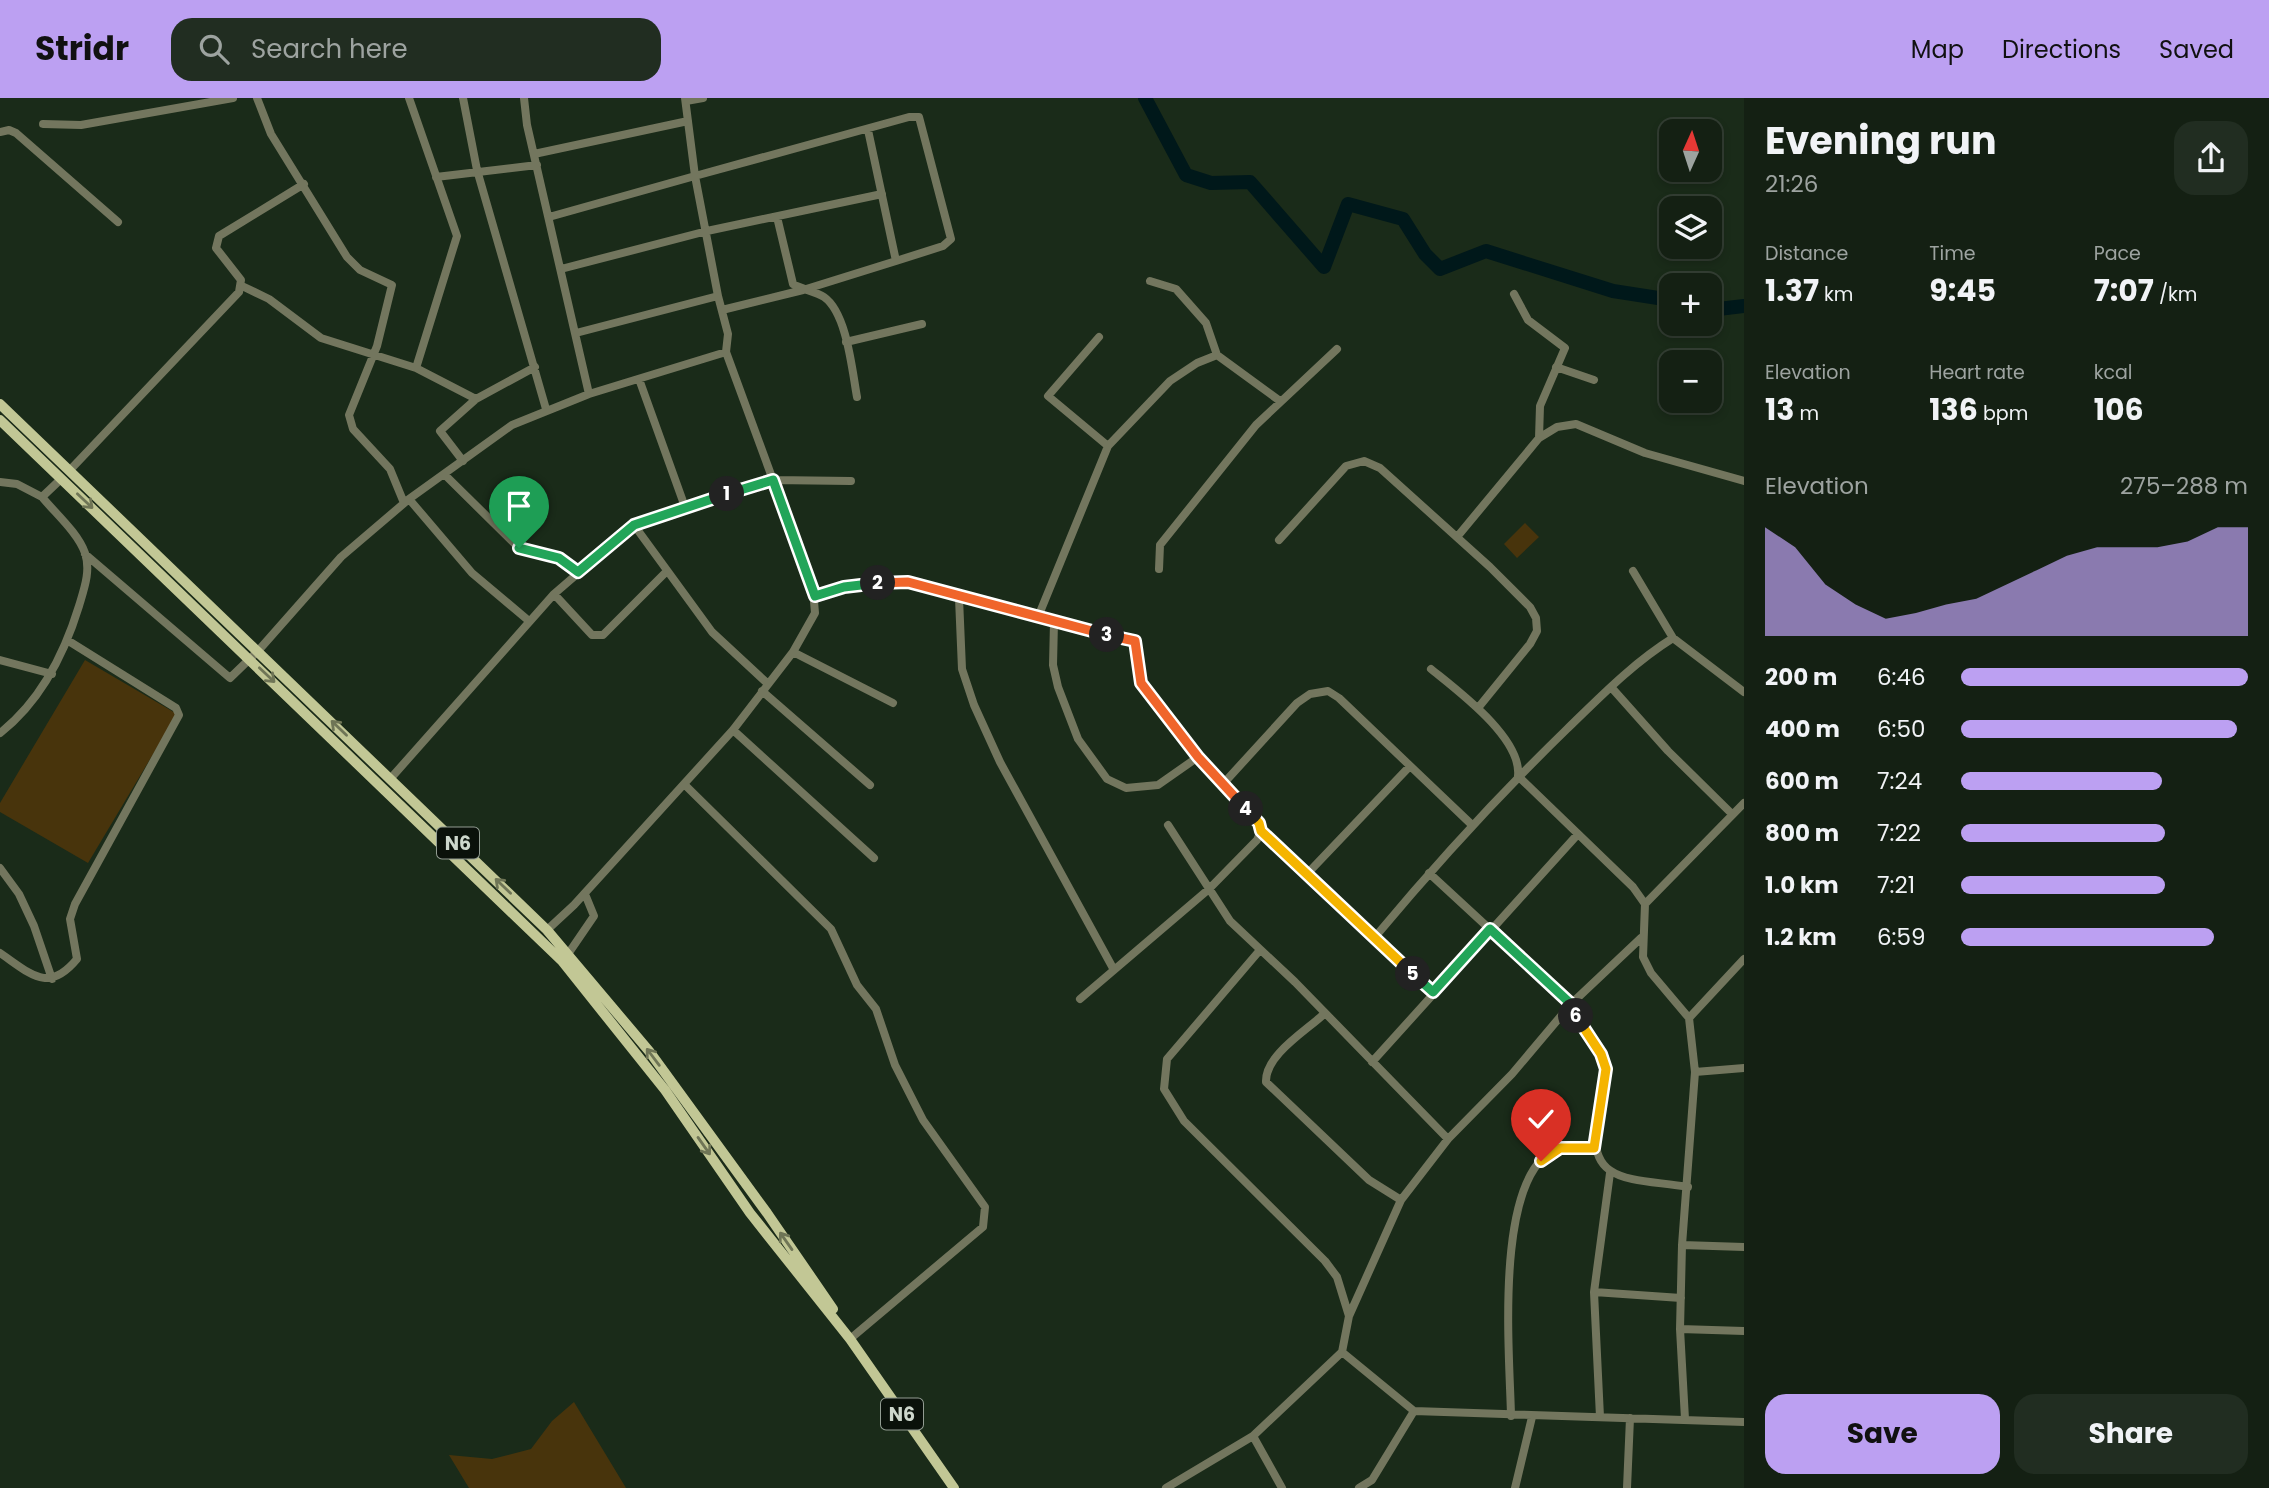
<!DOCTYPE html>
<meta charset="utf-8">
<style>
body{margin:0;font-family:Poppins,sans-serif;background:#212d21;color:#f1f3f6;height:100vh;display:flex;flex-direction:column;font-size:26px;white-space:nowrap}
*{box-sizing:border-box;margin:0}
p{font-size:23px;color:#9da3a0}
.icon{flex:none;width:38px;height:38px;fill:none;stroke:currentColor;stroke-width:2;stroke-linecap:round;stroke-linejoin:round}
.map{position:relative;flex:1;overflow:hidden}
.drawer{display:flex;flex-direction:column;background:#142013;width:525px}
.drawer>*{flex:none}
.needle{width:46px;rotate:3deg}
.fabs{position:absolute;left:1659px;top:21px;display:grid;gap:14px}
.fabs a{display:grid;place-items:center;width:63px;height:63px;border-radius:14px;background:#142013;box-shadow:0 4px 10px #0003,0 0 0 2px #333e33;font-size:35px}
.pin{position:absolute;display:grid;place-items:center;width:60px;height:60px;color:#fff;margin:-72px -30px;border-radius:50% 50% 50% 0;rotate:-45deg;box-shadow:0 0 7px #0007}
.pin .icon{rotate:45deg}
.km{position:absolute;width:35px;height:35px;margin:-18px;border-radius:50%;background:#222;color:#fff;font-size:19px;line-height:35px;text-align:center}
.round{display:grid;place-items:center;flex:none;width:74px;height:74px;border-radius:21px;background:#212d21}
.overview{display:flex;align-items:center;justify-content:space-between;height:119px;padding:0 21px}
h1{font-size:38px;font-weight:700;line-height:52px}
.stats{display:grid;grid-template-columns:repeat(3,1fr);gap:10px;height:119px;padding:7px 21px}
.stats div{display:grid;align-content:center}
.stats b{font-size:30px;font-weight:700}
.stats small{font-size:19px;font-weight:400}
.stats p{font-size:19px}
.chart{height:196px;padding:14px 21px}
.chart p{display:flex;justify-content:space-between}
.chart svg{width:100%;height:126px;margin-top:7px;fill:#bca0f2;opacity:.7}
.cta{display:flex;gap:14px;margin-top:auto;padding:14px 21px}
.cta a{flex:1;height:80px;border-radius:21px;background:#bca0f2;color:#111;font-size:28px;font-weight:700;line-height:80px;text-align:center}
.cta a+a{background:#212d21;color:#f1f3f6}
ul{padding:0 21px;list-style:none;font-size:23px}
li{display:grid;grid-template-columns:112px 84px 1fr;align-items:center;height:52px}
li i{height:18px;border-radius:9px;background:#bca0f2}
header{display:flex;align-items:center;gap:42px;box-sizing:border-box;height:98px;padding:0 35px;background:#bca0f2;color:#111}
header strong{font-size:33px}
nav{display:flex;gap:38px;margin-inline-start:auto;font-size:24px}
.search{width:490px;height:63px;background:#212d21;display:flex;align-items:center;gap:18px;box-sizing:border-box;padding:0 24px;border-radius:21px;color:#9da3a0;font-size:26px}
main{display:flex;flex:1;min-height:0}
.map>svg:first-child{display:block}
</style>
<header>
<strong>Stridr</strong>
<div class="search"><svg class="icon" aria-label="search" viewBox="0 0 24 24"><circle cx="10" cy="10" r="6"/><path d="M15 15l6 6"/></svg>Search here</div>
<nav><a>Map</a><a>Directions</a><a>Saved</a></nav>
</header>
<main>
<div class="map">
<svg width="1744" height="1390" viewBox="0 0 1744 1390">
<rect width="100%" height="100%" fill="#1a2b19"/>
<path fill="#48340c" d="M1525 425 1539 439 1517 460 1504 446Z
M85 562 177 616 88 765 0 714V705Z
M574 1304 626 1390H469L449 1357 492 1361 531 1351 552 1323Z"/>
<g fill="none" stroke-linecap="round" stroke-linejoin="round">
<path stroke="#00181a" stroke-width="14" d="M1145 0 1186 77 1211 85 1250 84 1324 169 1348 106 1403 121 1425 156 1440 171 1486 153 1613 193 1671 202
M1710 212 1744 208"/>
<path stroke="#73765e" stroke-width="8" d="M257 0 271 36 347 159 360 172 392 187 377 248 349 317 353 331 390 371 404 405
M409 0 457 138 416 270 476 301
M463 0 477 72 546 311
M524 0 527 27 589 296 726 254 813 491 815 515 793 554 733 632 574 807 547 832
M685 0 695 78 909 19H919L951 141 943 148 896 163
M686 3 703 0
M43 26 81 27 233 0
M0 34 9 32 16 35 118 124
M534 56 688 23
M436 79 537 67
M549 119 695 78 718 198 728 236 726 254
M777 119 793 186C803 192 815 193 824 199 847 215 852 272 857 299
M561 171 707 133 882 96
M1150 183 1176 191 1206 225 1217 257 1280 303
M242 188 269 201 321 240 416 270
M1514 196 1528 222 1565 250 1540 308 1539 340
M722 212 803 192 896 163 868 32
M576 235 718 198
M1099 239 1048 298 1108 348
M846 244 922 226
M1556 269 1594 282
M639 281 685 409
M463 363 440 333 476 301 535 269
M70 372 239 194 241 182 216 150 219 138 304 86
M444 376 519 450 560 460 578 474
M0 384 17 386 42 399
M409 401 472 475 529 523
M634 427 712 534 767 585
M1457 439 1539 340 1557 329 1576 326 1645 355 1744 383
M1279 442 1346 368 1364 363 1380 370 1490 469 1530 509 1536 520 1537 533 1530 546 1478 610
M85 456 230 580 258 553 341 459 409 401 512 327 589 296
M1159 471 1160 447 1256 327 1337 251
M1633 473 1673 540 1744 594
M554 496 592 537H603L667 473
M815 498 844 489 899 482 1088 534 1135 543 1141 585 1198 659 1259 725 1261 733 1257 742 1209 791 1080 901
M959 500 962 571 974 607 1000 664 1114 872
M1038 519 1108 348 1170 283 1197 265 1217 257
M1054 524 1053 567 1058 589 1078 641 1107 681 1126 690 1158 687 1198 659
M793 554 893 605
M0 562 52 576
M1431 571C1458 593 1522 640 1518 678L1633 789 1645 806 1643 859 1651 875 1689 920 1695 974 1682 1147 1680 1231 1685 1321
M1611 589 1668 653 1732 716
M762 593 870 687
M733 632 874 760
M0 635C41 603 64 557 79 508 84 491 91 473 85 455 78 435 56 416 42 399L61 381
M391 680 554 496 634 427 773 382 851 383
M684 686 831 831 857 887 876 911 895 967 923 1022 985 1109 983 1129 850 1241
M1223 686 1297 605 1310 596 1328 593 1339 600 1471 726
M1168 727 1230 823 1295 884 1448 1041
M1261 733 1433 894
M0 770 19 796 34 828 52 881
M1429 775 1571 906C1580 928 1603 949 1606 972 1608 987 1601 1005 1598 1020 1583 1089 1638 1080 1688 1089
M1307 776 1410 668
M1645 806 1744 705
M1375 839C1436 766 1499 697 1567 631 1601 598 1633 565 1673 540
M1260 852 1167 961 1164 991 1184 1023 1325 1163 1337 1179 1349 1218
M0 855C31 876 48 896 77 861L70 821 75 806 179 617 176 610 67 542
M566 859 594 818 585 796
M1324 916C1306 933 1265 957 1266 984L1369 1082 1401 1102
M1689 920 1744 861
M1372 964 1578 736
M1695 974 1744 970
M1682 1147 1744 1149
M1594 1194 1681 1200
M1680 1231 1744 1233
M1342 1254 1414 1313 1744 1324
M1511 1318C1510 1260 1493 1079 1556 1051 1567 1046 1582 1049 1594 1050
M1600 1319 1594 1194 1610 1075
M1253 1338 1342 1254 1349 1218 1401 1102 1448 1041 1512 976 1571 906 1641 840
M1166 1390 1253 1338 1282 1390
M1359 1390 1372 1382 1414 1313
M1515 1390 1532 1319
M1627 1390 1630 1320"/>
<path stroke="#c2c795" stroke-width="10" d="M0 306 547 832 649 953 767 1115 833 1211
M0 322 562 863 665 992 750 1115 850 1241 954 1390"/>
</g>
<defs><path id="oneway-shaft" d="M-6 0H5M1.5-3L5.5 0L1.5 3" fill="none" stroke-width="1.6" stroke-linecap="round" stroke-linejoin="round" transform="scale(1.75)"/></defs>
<g stroke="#6f7556">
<use href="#oneway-shaft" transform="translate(85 403) rotate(43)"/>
<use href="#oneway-shaft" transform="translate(267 577) rotate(43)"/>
<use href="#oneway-shaft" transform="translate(339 630) rotate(-136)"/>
<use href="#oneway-shaft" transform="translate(503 788) rotate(-136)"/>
<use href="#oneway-shaft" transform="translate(653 959) rotate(-127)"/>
<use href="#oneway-shaft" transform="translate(704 1048) rotate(55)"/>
<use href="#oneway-shaft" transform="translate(786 1143) rotate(-125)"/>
</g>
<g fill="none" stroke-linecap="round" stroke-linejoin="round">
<defs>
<path id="split-1" d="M519 450 559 460 578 474 634 427 727 396"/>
<path id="split-2" d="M727 396 773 382 815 498 844 489 878 485"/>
<path id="split-3" d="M878 485 908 484 1107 537"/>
<path id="split-4" d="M1107 537 1135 543 1141 585 1198 659 1246 711"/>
<path id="split-5" d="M1246 711 1259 725 1261 733 1413 876"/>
<path id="split-6" d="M1413 876 1433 894 1490 831 1571 906 1576 918"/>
<path id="split-7" d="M1541 1063 1560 1050H1594L1606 971 1601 956 1576 918"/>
</defs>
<use href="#split-1" stroke="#fff" stroke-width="14"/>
<use href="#split-2" stroke="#fff" stroke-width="14"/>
<use href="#split-3" stroke="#fff" stroke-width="14"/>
<use href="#split-4" stroke="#fff" stroke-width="14"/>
<use href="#split-5" stroke="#fff" stroke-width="14"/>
<use href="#split-6" stroke="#fff" stroke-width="14"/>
<use href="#split-7" stroke="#fff" stroke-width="14"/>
<use href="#split-1" stroke="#22a559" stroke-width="9"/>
<use href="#split-2" stroke="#22a559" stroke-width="9"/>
<use href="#split-3" stroke="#f0652b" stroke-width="9"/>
<use href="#split-4" stroke="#f0652b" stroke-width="9"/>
<use href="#split-5" stroke="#f5b400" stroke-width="9"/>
<use href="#split-6" stroke="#22a559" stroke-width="9"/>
<use href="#split-7" stroke="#f5b400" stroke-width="9"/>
</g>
<g text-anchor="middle" stroke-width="6" stroke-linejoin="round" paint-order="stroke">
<g fill="#0a110a" stroke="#929c92" stroke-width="2">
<rect x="437" y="729.5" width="42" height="31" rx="5"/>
<rect x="881" y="1300.5" width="42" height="31" rx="5"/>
</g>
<g font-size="19" font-weight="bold" fill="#cdd7cc">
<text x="458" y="752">N6</text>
<text x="902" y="1323">N6</text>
</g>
</g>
</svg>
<div class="fabs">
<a><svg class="needle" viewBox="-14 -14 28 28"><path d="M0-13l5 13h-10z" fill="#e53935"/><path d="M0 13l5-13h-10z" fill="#9da3a0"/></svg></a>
<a><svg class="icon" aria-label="layers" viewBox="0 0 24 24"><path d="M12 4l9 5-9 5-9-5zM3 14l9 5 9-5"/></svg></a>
<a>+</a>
<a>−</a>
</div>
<div class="pin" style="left:519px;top:450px;background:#1e9e55"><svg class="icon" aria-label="arrive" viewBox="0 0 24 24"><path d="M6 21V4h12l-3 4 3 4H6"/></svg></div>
<div class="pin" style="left:1541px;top:1063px;background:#d93025"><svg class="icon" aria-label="check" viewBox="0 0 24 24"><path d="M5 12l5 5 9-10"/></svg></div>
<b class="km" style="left:727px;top:396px">1</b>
<b class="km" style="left:878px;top:485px">2</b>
<b class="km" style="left:1107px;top:537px">3</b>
<b class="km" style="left:1246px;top:711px">4</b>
<b class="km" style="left:1413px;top:876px">5</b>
<b class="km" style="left:1576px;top:918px">6</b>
</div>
<section class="drawer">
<div class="overview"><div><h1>Evening run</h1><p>21:26</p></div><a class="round"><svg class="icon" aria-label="share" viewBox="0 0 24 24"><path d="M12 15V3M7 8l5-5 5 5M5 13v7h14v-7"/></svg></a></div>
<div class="stats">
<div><p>Distance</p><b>1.37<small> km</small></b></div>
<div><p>Time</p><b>9:45</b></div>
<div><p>Pace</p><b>7:07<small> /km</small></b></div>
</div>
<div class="stats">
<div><p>Elevation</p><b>13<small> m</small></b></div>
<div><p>Heart rate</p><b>136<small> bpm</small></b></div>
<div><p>kcal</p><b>106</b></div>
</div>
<div class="chart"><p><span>Elevation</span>275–288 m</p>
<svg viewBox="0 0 160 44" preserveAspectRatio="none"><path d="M0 44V6L10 13L20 26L30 33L40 38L50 36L60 33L70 31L80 26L90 21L100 16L110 13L120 13L130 13L140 11L150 6L160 6V44z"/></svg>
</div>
<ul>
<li><b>200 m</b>6:46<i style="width:100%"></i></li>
<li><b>400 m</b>6:50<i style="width:96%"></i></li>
<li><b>600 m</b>7:24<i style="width:70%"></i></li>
<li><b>800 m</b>7:22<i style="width:71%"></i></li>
<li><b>1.0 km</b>7:21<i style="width:71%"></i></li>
<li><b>1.2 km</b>6:59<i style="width:88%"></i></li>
</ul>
<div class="cta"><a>Save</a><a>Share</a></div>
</section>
</main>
